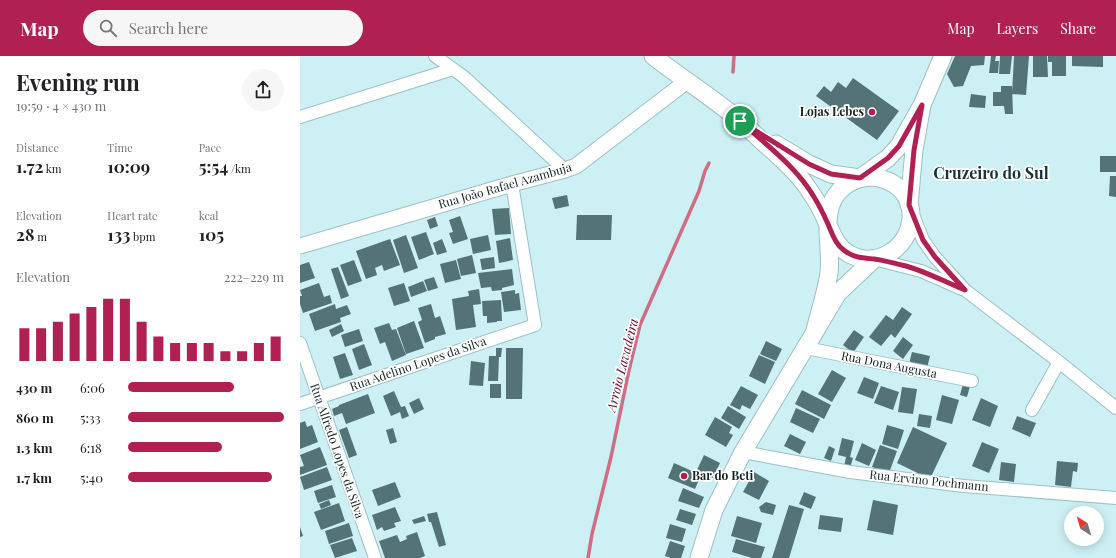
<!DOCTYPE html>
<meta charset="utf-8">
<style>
body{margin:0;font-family:"Playfair Display",serif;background:#f6f6f6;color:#202124;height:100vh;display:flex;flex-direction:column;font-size:15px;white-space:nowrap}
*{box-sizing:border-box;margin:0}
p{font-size:13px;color:#757577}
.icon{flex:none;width:22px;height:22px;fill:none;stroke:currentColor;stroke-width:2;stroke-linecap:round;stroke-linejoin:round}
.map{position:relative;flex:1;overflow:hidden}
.panel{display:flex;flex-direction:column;background:#fff;width:300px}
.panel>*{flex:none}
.needle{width:26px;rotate:323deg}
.fabs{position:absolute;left:764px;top:450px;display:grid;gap:8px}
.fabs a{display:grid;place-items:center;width:40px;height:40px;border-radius:50%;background:#fff;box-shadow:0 2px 10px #0003;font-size:20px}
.pin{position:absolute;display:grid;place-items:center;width:34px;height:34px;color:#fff;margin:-17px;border:2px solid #fff;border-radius:50%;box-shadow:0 1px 4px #0007}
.round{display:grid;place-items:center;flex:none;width:42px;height:42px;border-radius:21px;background:#f6f6f6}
.summary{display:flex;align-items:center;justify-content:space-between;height:68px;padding:0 16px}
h1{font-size:22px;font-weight:700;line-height:30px}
.stats{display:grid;grid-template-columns:repeat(3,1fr);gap:6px;height:68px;padding:4px 16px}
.stats div{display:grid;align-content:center}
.stats b{font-size:17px;font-weight:700}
.stats small{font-size:11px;font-weight:400}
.stats p{font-size:11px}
.chart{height:112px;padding:8px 16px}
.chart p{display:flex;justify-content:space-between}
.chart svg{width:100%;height:72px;margin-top:4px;stroke:#b02053;stroke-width:6}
ul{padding:0 16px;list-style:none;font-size:13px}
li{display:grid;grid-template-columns:64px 48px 1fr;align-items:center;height:30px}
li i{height:10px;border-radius:5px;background:#b02053}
header{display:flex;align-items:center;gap:24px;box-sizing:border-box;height:56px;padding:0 20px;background:#b02053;color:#fff}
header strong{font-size:19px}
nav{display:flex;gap:22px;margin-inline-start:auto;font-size:14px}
.search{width:280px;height:36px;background:#f6f6f6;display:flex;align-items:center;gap:10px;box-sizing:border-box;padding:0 14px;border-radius:22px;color:#757577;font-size:15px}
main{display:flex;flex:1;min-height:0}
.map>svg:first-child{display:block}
</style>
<header>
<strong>Map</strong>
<div class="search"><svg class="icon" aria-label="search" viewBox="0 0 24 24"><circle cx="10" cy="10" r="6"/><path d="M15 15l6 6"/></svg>Search here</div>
<nav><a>Map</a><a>Layers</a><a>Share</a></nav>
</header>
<main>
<section class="panel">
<div class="summary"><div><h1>Evening run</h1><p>19:59 · 4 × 430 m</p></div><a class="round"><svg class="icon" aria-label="share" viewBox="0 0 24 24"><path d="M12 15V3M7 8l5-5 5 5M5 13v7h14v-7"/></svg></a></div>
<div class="stats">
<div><p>Distance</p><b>1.72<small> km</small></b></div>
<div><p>Time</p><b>10:09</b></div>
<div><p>Pace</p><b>5:54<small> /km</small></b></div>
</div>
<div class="stats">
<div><p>Elevation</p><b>28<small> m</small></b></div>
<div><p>Heart rate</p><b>133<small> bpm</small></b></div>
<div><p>kcal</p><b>105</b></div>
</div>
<div class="chart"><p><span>Elevation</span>222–229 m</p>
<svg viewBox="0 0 160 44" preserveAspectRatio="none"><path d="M5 44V24M15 44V24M25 44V20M35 44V15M45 44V11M55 44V6M65 44V6M75 44V20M85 44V29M95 44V33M105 44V33M115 44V33M125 44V38M135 44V38M145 44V33M155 44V29"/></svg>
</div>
<ul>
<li><b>430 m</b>6:06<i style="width:68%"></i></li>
<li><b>860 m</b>5:33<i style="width:100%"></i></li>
<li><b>1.3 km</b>6:18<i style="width:60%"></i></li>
<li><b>1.7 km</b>5:40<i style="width:92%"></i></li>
</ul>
</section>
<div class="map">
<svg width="816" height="502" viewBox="0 0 816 502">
<rect width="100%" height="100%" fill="#ccf0f4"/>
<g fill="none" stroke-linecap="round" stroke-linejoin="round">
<path stroke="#d06c84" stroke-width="3.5" d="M433 16 434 0
M288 502 292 478 311 401 329 314 340 269 399 135 405 115 409 107"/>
</g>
<path fill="#537377" d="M655 0H685L684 9 671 10 663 30 654 31 647 18Z
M691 0H696L695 5H699L698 17H689Z
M700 0H712L710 18H699Z
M714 0H729L726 39 712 38Z
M733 0H747L748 21H733Z
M748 0H766V20H752V6H748Z
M772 0H803V11L772 10Z
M553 22 599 55 577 84 516 40 524 30 531 36 538 26 546 32Z
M701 30H712L713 58H705L704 50H693V36H701Z
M671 38 686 40 685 52 669 51Z
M800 100H816V116H800Z
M810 120H816V141L809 140Z
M267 139 269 150 255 153 252 142Z
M209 152 211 178 195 179 192 153Z
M277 159H312L311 184H276Z
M160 160 168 183 153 188 149 177 153 176 149 164Z
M135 161 138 170 130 173 127 164Z
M126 176 134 198 119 204 111 181Z
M106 179 118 212 104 217 93 184Z
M188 179 191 194 173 198 170 183Z
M210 182 213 204 199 207 196 185Z
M90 183 100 209 84 215 82 209 75 212 77 219 66 223 56 195Z
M142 183 147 196 137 199 133 187Z
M172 199 176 217 161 220 157 203Z
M194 201 195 212 182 214 180 203Z
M54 204 62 225 48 230 40 209Z
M156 204 161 223 145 227 140 208Z
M9 206 15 222 0 227V209Z
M38 211 49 240 41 243 31 213Z
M212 213 214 229 202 232V234L192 235 191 231 181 232 178 217Z
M134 221 138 232 128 235 124 224Z
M123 225 127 235 111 241 108 231Z
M19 227 24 241 30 239 32 247 3 257 0 248V240H2L0 234Z
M104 227 110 245 94 250 88 232Z
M179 233 181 248 173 249 176 271 156 274 152 243 169 240 168 235Z
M215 234V238L219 237 221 254 204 256 201 236Z
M201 244 202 265H197V266L187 267V260H183L182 245Z
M35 248 36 253 47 249 51 258 40 262 41 266 15 275 9 258Z
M131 248 135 262 140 260 146 278 135 281V283L125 287 118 266 122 264 118 252Z
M602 251 612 258 595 282 591 278 581 290 569 281 586 259 593 264Z
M114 265 124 292 106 298 97 272Z
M89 267 92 274 96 273 106 299 92 305 85 286 80 288 74 272Z
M41 268 44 275 32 281 29 274Z
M59 273 63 285 45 291 41 279Z
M554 274 564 281 553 297 543 289Z
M603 281 613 289 603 303 593 295Z
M466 285 482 293 476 305 460 298Z
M64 288 72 309 59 314 52 293Z
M196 292H202L201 301H199L198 325H188L189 300H196Z
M206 292H223L222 343H206Z
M612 296 630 300 627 312 609 308Z
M45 297 53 319 40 323 33 301Z
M459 299 475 306 465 328 449 320Z
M171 305 185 307 183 330 169 329Z
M532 314 546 322 532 346 518 338Z
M564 321 579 327 573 343 557 337Z
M190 328H201V342H190Z
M663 328 670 330 667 341 660 339Z
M441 330 458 339 450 353 442 349 440 354 430 349Z
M581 330 599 336 593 354 574 347Z
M602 331 617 333 613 358 598 356Z
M502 334 531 349 524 363 495 348Z
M94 335 101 351 105 350 109 360 102 363 100 356 91 360 83 340Z
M68 338 75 357 46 368 42 357 34 360 32 353 39 350V349Z
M642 339 659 344 652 368 636 364Z
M119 342 124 353 114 358 109 347Z
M681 342 698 350 690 371 672 364Z
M428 350 446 361 439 373 421 362Z
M496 352 520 363 513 377 490 366Z
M619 358 632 360 630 372 617 370Z
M717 360 736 367 730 381 712 373Z
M415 361 432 371 429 377 433 379 426 391 405 379Z
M5 365 7 371 12 369 18 386 0 393V367Z
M587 369 604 374 598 393 582 388Z
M47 371 57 399 49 402 39 374Z
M613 371 647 387 630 423 597 407Z
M93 372 97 386 90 388 86 374Z
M490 378 506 386 500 398 484 390Z
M542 382 554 385 550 401 553 402 550 412 544 411 546 401 538 399Z
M682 386 699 393 689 417 672 410Z
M562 387 576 394 569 410 555 404Z
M580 389 597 395 589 417 572 411Z
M529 390 535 393 531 405 524 402Z
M20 391 27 409 0 419V411L4 410 0 399Z
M404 399 420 407 413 422 397 414Z
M757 405 778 407 777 416 773 415 771 431 755 429Z
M701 406 716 408 714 426 699 424Z
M374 407 401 419 395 433 368 422Z
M27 411 32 424 4 434 0 421Z
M454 416 469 425 459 444 443 436Z
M95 426 101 441 78 450 72 434Z
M32 429 36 441 18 447 14 435Z
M383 432 404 441 399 452 378 445Z
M504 436 516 441 511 453 499 448Z
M29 444 31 449 21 453 19 448Z
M573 444 598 449 593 479 567 474Z
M466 446 476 449 473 459 461 456 459 451Z
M39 447 45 465 21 474 14 456Z
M489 449 504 453 489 502H472Z
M95 451 101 465 94 467 96 471 84 475 82 471 77 474 72 459Z
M380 453 396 458 392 469 376 464Z
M137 456 146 489 139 491 131 466H129L127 458Z
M520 459 543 462 541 476 518 473Z
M124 460 126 465 114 468 112 464Z
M437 460 462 467 456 487 431 480Z
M49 467 53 480 29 488 25 475Z
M370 468 386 473 382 486 366 482Z
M0 471 3 480 0 481Z
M117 476 125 500 120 502H85L79 485 97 479 100 486 107 483 106 480Z
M52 482 57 495 35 502 30 489Z
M436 483 465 491 461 502H452L432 496Z
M370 485 385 490 381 502H371L365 500Z"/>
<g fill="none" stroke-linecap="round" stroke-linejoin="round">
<defs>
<path id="minor" d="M135 0 164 21 265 114
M0 61 153 13
M612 156 623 184 635 201 665 234 759 306 816 352
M574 203 621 215 662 233
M0 287 75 502
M506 292 672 325
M0 348 235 269 212 128
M732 354 759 306
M443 396 550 416 664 430 816 442"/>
<path id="tertiary" d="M0 190 212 128 265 114 276 110 387 25"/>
<path id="secondary" d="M353 0C381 22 412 41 439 64 450 73 460 84 471 93 484 105 497 116 507 131 515 142 523 156 528 169 533 180 537 191 549 198 577 213 609 192 611 162 613 121 559 107 536 139 521 160 532 193 529 217 526 236 520 255 515 274
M476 88 509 108 531 118 560 122 588 102 599 90 622 49
M609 149 614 94 622 49 643 0
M399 502 414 454 443 396 538 237 574 203"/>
</defs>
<use href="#minor" stroke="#9dc0c3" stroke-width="14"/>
<use href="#tertiary" stroke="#9dc0c3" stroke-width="17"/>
<use href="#secondary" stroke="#9dc0c3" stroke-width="19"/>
<use href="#minor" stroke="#fff" stroke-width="12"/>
<use href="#tertiary" stroke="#fff" stroke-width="15"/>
<use href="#secondary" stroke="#fff" stroke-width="17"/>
</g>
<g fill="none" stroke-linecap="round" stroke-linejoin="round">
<defs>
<path id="route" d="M622 49 614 94 609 149 623 184 635 201 665 234C645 226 627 216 606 210 596 208 584 204 574 203 564 202 556 202 548 197 536 190 533 180 528 168 524 159 519 149 514 141 497 111 465 88 440 65L509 108 531 118 560 122 588 102 599 90Z"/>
</defs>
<use href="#route" stroke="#fff" stroke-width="8"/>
<use href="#route" stroke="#b02053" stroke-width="5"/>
</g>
<g fill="#b02053" stroke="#fff" stroke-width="1.5">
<circle cx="572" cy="56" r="4"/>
<circle cx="384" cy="420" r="4"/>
</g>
<g text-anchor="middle" stroke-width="3.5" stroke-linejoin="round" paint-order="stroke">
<g font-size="12" font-weight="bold" fill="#162425" stroke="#fff" text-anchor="end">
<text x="564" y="60">Lojas Lebes</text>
<text x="392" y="424" text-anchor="start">Bar do Beti</text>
</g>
<g font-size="12" fill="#162425" stroke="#fff">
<text transform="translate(205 130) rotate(-16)" y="4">Rua João Rafael Azambuja</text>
<text transform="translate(118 308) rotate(-19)" y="4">Rua Adelino Lopes da Silva</text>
<text transform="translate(589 309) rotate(11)" y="4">Rua Dona Augusta</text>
<text transform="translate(37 395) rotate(71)" y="4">Rua Alfredo Lopes da Silva</text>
<text transform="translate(629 425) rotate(6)" y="4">Rua Ervino Pochmann</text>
</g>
<g font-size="13" font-style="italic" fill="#64042a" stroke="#fff">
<text transform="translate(322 309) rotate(-76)" y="5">Arroio Lavadeira</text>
</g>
<g font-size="16" font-weight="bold" fill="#143437" stroke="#fff">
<text x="691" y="123">Cruzeiro do Sul</text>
</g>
</g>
</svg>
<div class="fabs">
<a><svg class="needle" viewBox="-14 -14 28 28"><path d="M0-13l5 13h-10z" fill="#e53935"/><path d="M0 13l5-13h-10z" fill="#757577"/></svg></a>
</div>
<div class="pin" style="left:440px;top:65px;background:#1e9e55"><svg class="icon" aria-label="arrive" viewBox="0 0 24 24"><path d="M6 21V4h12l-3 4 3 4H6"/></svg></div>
</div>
</main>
